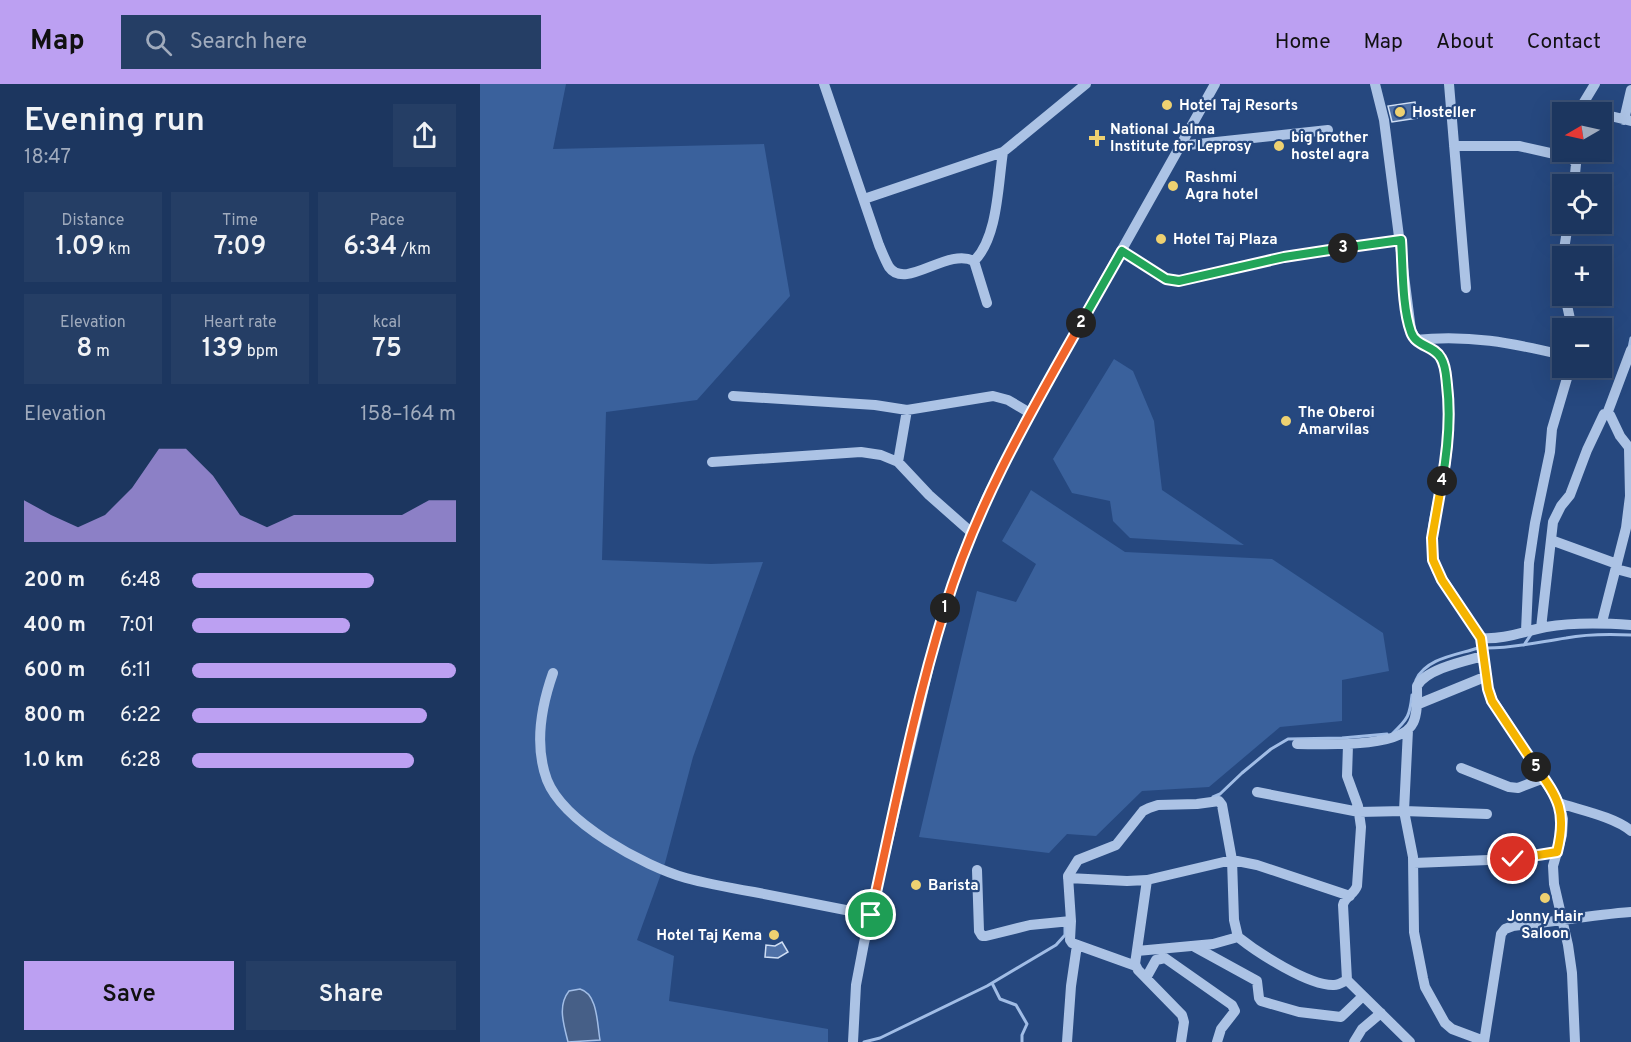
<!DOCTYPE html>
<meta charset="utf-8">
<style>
body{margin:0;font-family:Overpass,sans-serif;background:#253e65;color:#f1f3f6;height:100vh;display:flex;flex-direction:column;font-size:22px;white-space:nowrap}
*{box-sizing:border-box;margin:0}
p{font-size:20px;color:#a0abbd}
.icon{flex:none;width:33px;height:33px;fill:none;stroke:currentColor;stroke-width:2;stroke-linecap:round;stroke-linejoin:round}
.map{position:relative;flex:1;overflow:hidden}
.sheet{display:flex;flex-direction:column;background:#1c365f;width:480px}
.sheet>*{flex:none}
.needle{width:39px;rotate:261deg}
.fabs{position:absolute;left:1072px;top:18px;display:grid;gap:12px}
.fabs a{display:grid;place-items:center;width:60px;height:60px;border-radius:0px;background:#1c365f;box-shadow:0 6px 24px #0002,0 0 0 2px #3a5074;font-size:30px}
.pin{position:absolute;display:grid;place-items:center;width:51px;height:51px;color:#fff;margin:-26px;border:3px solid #fff;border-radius:50%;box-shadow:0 2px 6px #0007}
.km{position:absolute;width:30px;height:30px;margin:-15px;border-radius:50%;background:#222;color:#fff;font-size:16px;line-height:30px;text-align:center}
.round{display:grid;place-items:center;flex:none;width:63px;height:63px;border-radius:0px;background:#253e65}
.summary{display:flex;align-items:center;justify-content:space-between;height:102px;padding:0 24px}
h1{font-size:33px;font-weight:600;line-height:45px}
.metrics{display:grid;grid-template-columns:repeat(3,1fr);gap:9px;height:102px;padding:6px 24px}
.metrics div{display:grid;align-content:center;border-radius:0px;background:#253e65;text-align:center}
.metrics b{font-size:26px;font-weight:600}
.metrics small{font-size:16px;font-weight:400}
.metrics p{font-size:16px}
.chart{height:168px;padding:12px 24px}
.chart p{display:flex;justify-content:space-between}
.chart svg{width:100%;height:108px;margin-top:6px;fill:#bca0f2;opacity:.7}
.cta{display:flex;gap:12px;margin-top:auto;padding:12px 24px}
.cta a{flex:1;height:69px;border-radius:0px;background:#bca0f2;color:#111;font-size:24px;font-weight:600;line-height:69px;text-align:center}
.cta a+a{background:#253e65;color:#f1f3f6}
ul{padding:0 24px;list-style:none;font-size:20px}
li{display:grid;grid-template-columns:96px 72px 1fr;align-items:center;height:45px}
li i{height:15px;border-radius:8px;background:#bca0f2}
header{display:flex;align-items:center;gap:36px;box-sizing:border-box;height:84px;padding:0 30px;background:#bca0f2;color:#111}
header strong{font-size:28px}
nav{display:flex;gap:33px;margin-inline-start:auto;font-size:21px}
.search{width:420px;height:54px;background:#253e65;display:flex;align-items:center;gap:15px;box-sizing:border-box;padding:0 21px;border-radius:0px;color:#a0abbd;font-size:22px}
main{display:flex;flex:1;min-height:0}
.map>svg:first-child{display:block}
</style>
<header>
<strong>Map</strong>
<div class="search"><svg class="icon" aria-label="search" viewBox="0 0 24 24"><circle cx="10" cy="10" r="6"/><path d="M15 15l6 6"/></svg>Search here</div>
<nav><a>Home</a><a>Map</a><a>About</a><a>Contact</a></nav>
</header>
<main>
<section class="sheet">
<div class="summary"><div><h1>Evening run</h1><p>18:47</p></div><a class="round"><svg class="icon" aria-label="share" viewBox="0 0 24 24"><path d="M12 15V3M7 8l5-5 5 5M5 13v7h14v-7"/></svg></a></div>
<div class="metrics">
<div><p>Distance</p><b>1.09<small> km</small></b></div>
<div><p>Time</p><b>7:09</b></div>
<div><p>Pace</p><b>6:34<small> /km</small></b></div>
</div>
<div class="metrics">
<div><p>Elevation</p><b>8<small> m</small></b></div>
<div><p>Heart rate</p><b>139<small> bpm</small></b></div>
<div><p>kcal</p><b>75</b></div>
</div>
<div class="chart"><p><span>Elevation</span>158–164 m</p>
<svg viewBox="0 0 160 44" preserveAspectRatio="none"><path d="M0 44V27L10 33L20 38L30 33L40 22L50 6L60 6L70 17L80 33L90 38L100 33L110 33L120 33L130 33L140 33L150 27L160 27V44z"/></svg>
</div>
<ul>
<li><b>200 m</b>6:48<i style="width:69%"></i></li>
<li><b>400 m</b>7:01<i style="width:60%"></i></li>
<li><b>600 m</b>6:11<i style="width:100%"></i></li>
<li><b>800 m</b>6:22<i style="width:89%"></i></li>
<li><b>1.0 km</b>6:28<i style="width:84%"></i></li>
</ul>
<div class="cta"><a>Save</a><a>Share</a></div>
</section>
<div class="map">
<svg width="1151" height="958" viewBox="0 0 1151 958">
<rect width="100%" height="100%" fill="#26487f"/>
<path fill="#3a619c" d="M0 0H86L73 65 284 60 310 212 217 316 126 328 122 476 231 480 283 478 213 673 185 779 157 856 194 872 189 917 348 945V958H0Z
M634 275 653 287 674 337 682 406 764 461 650 454 633 437 630 417 592 409 573 375Z
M551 406 645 468 792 475 903 549 909 587 862 596V637L800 643 729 703 662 707 616 752 587 750 569 769 439 753 497 507 536 518 556 480 522 457Z"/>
<path fill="#465f87" stroke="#a1bde6" stroke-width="1.5" d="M100 905C118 910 117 940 120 956L88 958C84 941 77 922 89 907Z"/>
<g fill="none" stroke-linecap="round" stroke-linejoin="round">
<path stroke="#a1bde6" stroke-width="3" d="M1149 264 1151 254
M1044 561 1052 549
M1007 564C1034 564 1059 558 1086 554 1107 550 1130 550 1151 551
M936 596C946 574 977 571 998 564
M913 649C928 635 930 631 932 611
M733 713 740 710 762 689 791 665 808 655 862 654 907 650
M512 899 520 915 536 921 547 940 542 951V958
M384 958 400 954 507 902 576 861 585 851V841"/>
</g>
<path fill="#4f71a7" stroke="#cfdef4" stroke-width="1.5" d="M935 18 937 34 912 38 908 22Z
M302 858 308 868 298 874 285 873 286 861 295 862Z"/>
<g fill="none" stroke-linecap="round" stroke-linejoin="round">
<path stroke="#acc3e5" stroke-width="10" d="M344 0 399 161C402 168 405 176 409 183 426 207 467 163 494 177
M895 0 904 36 931 246C939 266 959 261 964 281 973 318 969 359 963 396 957 425 945 458 957 487L1001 554C1023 556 1045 547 1066 543 1094 538 1123 539 1151 541
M969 0 986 204
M1100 25 1115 28
M1098 28 1115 0
M1122 30 1151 37
M1144 36 1151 6
M699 62 848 46
M974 62H1039L1079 71 1084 68
M1089 68 1096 80 1094 100
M384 115 523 68 606 0
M642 167 686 195 699 197 804 173 921 156
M1083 172 1088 140
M1083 176 1081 191 1083 205
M1085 212 1092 244
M507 219 494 177C518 154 518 100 523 68
M935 256C988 250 1032 259 1083 271
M253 312 395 321 427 326 513 312 528 316 550 329
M1127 330 1151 266
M232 378 381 368 401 371 418 378 449 411 492 449
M418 378 427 326
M1071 456 1137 480
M1136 485 1151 489
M1122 538 1146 444 1150 412 1149 365
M1061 544 1073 438 1081 422 1090 411 1107 366 1124 330 1130 331 1140 352 1151 366
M1046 547 1049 479 1055 439 1070 368 1072 345 1090 284
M1001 554 1008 605 1013 617 1079 719 1083 735 1082 751 1073 782 1074 800 1088 861 1092 889 1095 958
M73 589C61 623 54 661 67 696 84 739 164 782 206 794 228 800 251 804 274 808 313 816 352 823 391 831
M936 621 1007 592
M928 646 924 727 933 773 934 848 943 894 945 903 965 939 972 945 1004 957
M817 660C842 660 921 665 933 639 938 629 937 614 937 602 946 585 985 577 1003 572
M868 661 867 692 878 722 881 743 877 802C874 811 865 812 863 821L867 896 930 958
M981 684 1029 703 1038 704 1064 694
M777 708 879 728 924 727 1007 730
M1079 719C1100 726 1135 733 1151 747
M934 779 1033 775 1077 768
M497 786 499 847 502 852H506L550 841 591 837 590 856 592 859 656 882
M588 794 647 797 667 796 752 776 777 781 870 812
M667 796 655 880 658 886 702 931 704 938 701 958
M591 837 588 792 598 776 636 761 663 727 669 724 678 721 717 720 739 717 742 721 752 776 754 836 758 853C778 869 829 902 854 901 859 901 863 898 867 896
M715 863 777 897 779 914 781 917 819 928 861 933 883 912
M657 867 733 860 758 853
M666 894 676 876 685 874 752 921 755 927 741 945 737 958
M373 958 376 901 384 859 455 556 472 502 492 449 507 413 550 329 735 0
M587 958 591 902 597 861
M874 958 882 945 901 929
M1004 958 1021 850 1025 845 1033 842C1073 838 1111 831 1151 828"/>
</g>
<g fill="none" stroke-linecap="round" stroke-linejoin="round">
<defs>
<path id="split-1" d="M391 831C414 728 434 624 465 524"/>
<path id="split-2" d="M465 524C496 422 549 331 601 239"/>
<path id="split-3" d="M601 239 642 167 686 195 699 197 804 173 863 164"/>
<path id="split-4" d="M863 164 921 156C923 183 922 223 931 248 936 263 954 261 961 274 966 282 966 292 967 301 971 334 968 364 962 397"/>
<path id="split-5" d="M962 397 952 454 953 476 962 496 1001 554 1008 605 1012 617 1056 683"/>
<path id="split-6" d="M1033 775 1077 768C1087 728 1079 715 1056 683"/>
</defs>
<use href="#split-1" stroke="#fff" stroke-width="12"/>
<use href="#split-2" stroke="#fff" stroke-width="12"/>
<use href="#split-3" stroke="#fff" stroke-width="12"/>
<use href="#split-4" stroke="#fff" stroke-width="12"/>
<use href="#split-5" stroke="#fff" stroke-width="12"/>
<use href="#split-6" stroke="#fff" stroke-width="12"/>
<use href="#split-1" stroke="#f0652b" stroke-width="8"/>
<use href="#split-2" stroke="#f0652b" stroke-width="8"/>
<use href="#split-3" stroke="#22a559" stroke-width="8"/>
<use href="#split-4" stroke="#22a559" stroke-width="8"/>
<use href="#split-5" stroke="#f5b400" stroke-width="8"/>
<use href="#split-6" stroke="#f5b400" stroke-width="8"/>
</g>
<g fill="#eed171" stroke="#26487f" stroke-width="2">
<circle cx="687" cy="21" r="6"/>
<circle cx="920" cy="28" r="6"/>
<path d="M614 45h6v6h6v6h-6v6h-6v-6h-6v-6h6z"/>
<circle cx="799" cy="62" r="6"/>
<circle cx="693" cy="102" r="6"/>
<circle cx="681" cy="155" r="6"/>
<circle cx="806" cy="337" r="6"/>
<circle cx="436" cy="801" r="6"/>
<circle cx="1065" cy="814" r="6"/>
<circle cx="294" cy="851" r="6"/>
</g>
<g text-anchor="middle" stroke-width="4.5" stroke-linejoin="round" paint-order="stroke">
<g font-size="15" font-weight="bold" fill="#fff" stroke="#26487f" text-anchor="start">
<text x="699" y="26">Hotel Taj Resorts</text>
<text x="932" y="33">Hosteller</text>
<text x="630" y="50">National Jalma<tspan x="630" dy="17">Institute for Leprosy</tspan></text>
<text x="811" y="58">big brother<tspan x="811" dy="17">hostel agra</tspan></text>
<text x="705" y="98">Rashmi<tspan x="705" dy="17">Agra hotel</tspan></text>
<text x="693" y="160">Hotel Taj Plaza</text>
<text x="818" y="333">The Oberoi<tspan x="818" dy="17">Amarvilas</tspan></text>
<text x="448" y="806">Barista</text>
<text x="1065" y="837" text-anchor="middle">Jonny Hair<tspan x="1065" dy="17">Saloon</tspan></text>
<text x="282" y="856" text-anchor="end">Hotel Taj Kema</text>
</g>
</g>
</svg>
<div class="fabs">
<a><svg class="needle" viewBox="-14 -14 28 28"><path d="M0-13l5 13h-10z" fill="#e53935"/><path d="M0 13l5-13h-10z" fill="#a0abbd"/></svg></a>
<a><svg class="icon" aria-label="locate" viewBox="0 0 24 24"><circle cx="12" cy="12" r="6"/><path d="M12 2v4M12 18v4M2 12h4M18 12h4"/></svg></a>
<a>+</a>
<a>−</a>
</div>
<div class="pin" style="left:391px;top:831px;background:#1e9e55"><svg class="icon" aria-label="arrive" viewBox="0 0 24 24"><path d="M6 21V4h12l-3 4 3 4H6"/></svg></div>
<div class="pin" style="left:1033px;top:775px;background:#d93025"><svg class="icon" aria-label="check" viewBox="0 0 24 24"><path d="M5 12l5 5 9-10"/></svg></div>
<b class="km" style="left:465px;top:524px">1</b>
<b class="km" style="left:601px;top:239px">2</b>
<b class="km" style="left:863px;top:164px">3</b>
<b class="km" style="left:962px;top:397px">4</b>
<b class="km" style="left:1056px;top:683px">5</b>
</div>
</main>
